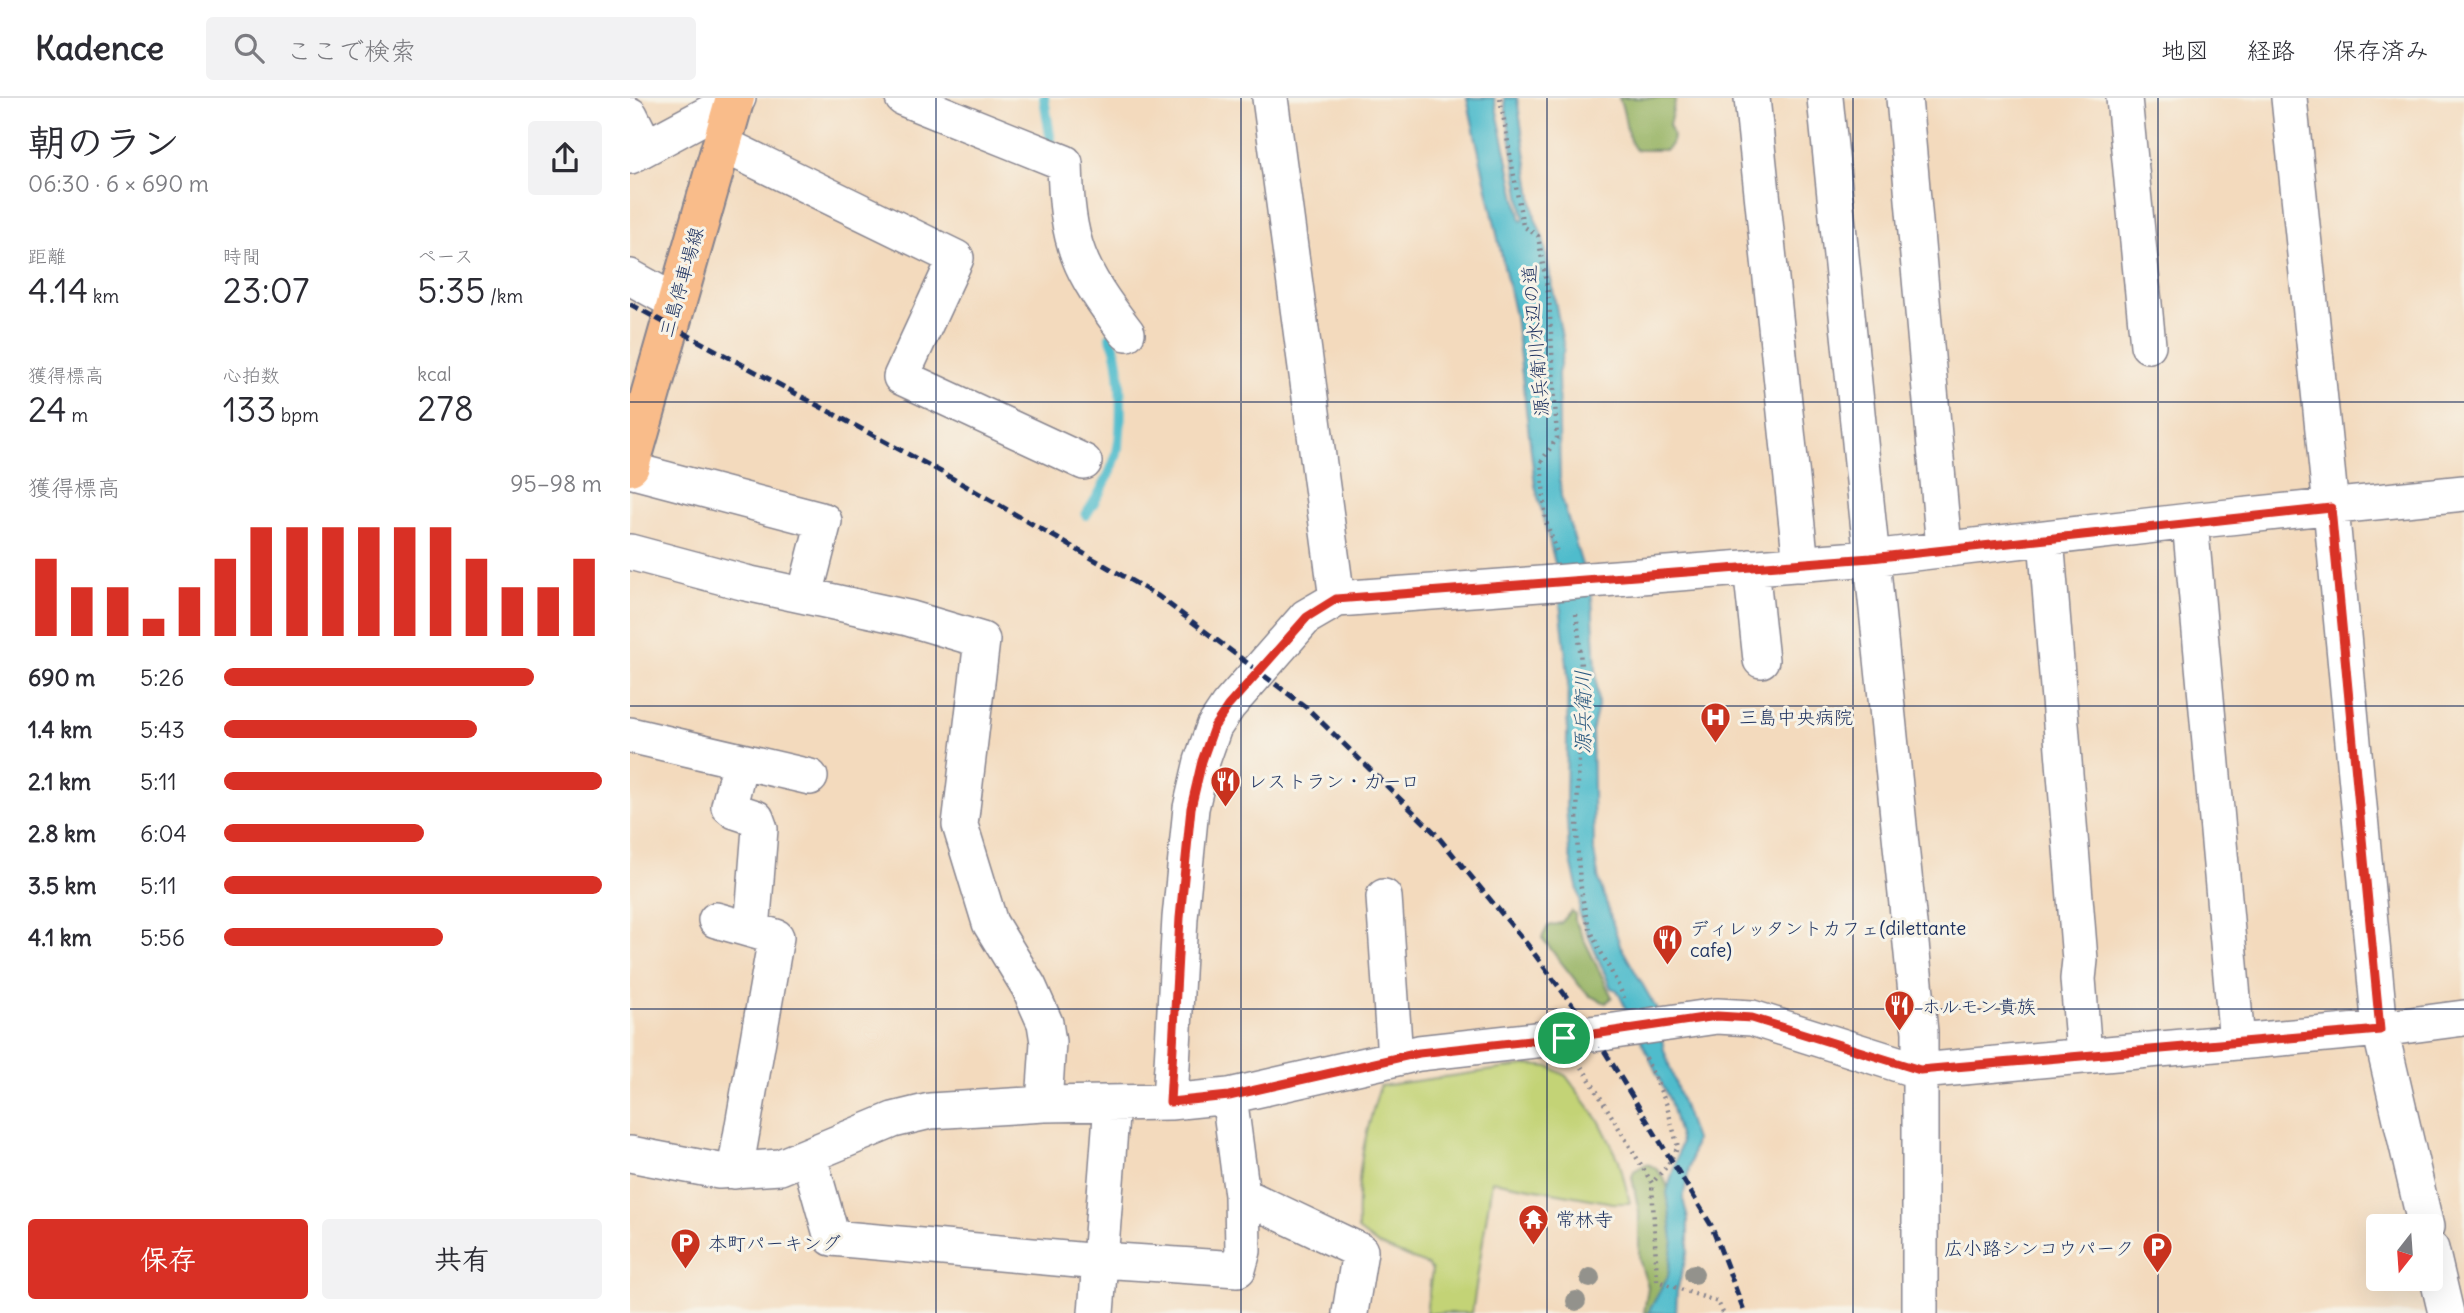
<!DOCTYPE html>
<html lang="ja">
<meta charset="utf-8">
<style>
body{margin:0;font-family:Delius,"Klee One",sans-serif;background:#f2f2f3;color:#2b2b33;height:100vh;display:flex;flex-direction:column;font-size:26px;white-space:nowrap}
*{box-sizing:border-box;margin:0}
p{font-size:23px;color:#7c7c81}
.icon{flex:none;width:38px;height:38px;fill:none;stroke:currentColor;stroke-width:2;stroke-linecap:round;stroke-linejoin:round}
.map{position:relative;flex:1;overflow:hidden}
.drawer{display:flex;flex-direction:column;background:#fff;width:630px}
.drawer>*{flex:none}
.needle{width:46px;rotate:197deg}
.buttons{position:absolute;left:1736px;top:1116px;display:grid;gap:14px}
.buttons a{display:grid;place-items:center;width:77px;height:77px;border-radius:7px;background:#fff;box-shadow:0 7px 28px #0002;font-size:35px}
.pin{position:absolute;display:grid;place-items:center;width:60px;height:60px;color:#fff;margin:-30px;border:4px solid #fff;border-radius:50%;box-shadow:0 2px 7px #0007}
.round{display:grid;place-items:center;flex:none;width:74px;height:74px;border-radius:7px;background:#f2f2f3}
.head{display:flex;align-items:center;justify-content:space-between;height:119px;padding:0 28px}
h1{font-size:38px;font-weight:600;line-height:52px}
.stats{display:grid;grid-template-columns:repeat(3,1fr);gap:10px;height:119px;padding:7px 28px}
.stats div{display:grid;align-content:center}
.stats b{font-size:35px;font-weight:600}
.stats small{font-size:19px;font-weight:400}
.stats p{font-size:19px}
.chart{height:196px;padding:14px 28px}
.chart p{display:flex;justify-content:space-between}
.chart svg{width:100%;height:126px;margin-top:7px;stroke:#d93025;stroke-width:6}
.cta{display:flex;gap:14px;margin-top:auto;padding:14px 28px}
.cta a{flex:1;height:80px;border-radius:7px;background:#d93025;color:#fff;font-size:28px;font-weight:600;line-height:80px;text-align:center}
.cta a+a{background:#f2f2f3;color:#2b2b33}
ul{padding:0 28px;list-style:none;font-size:23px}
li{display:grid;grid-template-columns:112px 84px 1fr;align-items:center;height:52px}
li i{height:18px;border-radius:9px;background:#d93025}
header{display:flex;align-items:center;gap:42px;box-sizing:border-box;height:98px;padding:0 35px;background:#fff;border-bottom:2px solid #e1e1e2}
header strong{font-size:33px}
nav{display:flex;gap:38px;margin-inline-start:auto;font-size:24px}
.search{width:490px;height:63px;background:#f2f2f3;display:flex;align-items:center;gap:18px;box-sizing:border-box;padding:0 24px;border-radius:7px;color:#7c7c81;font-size:26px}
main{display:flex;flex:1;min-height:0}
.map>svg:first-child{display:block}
</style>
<header>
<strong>Kadence</strong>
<div class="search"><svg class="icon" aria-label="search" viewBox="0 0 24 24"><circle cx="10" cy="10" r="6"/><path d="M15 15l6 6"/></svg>ここで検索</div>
<nav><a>地図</a><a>経路</a><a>保存済み</a></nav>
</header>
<main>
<section class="drawer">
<div class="head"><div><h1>朝のラン</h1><p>06:30 · 6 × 690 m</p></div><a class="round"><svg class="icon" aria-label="share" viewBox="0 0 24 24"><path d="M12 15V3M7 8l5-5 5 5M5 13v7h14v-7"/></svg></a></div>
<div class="stats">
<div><p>距離</p><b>4.14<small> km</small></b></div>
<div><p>時間</p><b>23:07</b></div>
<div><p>ペース</p><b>5:35<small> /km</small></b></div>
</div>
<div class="stats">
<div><p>獲得標高</p><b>24<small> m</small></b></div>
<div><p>心拍数</p><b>133<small> bpm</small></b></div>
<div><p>kcal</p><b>278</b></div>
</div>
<div class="chart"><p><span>獲得標高</span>95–98 m</p>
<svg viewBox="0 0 160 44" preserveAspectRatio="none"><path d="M5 44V17M15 44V27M25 44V27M35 44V38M45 44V27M55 44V17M65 44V6M75 44V6M85 44V6M95 44V6M105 44V6M115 44V6M125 44V17M135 44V27M145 44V27M155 44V17"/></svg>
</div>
<ul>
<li><b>690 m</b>5:26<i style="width:82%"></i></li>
<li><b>1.4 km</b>5:43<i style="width:67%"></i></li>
<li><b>2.1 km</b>5:11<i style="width:100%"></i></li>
<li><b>2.8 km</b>6:04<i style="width:53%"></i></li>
<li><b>3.5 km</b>5:11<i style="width:100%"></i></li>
<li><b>4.1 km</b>5:56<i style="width:58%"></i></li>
</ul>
<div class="cta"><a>保存</a><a>共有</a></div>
</section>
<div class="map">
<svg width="1834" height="1215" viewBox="0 0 1834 1215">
<rect width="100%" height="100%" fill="#f7f3e8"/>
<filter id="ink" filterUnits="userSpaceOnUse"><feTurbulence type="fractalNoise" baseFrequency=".0143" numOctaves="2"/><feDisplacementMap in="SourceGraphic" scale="14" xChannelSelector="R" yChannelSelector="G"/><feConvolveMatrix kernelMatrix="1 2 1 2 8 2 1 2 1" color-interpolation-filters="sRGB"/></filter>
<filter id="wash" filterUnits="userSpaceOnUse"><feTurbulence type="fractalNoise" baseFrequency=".00686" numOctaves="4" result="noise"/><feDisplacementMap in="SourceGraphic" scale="28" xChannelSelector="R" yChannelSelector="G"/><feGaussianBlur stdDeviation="1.57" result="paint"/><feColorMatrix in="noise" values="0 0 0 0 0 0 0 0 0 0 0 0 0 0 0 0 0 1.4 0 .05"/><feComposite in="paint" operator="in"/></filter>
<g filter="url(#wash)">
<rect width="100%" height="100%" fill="#f3dabd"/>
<path fill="#c3d376" stroke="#6f816a" stroke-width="2" d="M900 967 920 969 936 978 970 1024 989 1062 1000 1105H983L862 1083 842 1215H796L802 1172 798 1167 748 1147 728 1132C726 1074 733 1043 750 988Z"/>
<path fill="#9ab567" stroke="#5a7262" stroke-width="2" d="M989 0H1046L1039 27C1044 37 1045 44 1036 52H1006C994 38 997 17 989 0Z
M941 813 945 816V823L982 899 976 905 960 898 950 888 912 840 918 828 931 825Z
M1016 1066C1046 1072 1047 1137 1044 1161 1042 1179 1034 1198 1029 1215H1014L1018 1189 1009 1161V1114L1002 1079 1004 1073Z"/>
<path fill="#50bccc" stroke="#367695" stroke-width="2" d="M837 0H864L891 123 894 122 874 0H887L905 120 913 140 934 250 928 275 930 385 931 398 962 500 968 608 962 633 964 753 969 783 990 847 1026 910 1034 952 1065 1042 1053 1101 1058 1121V1152L1047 1193 1046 1215H1018L1038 1178 1043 1142 1037 1094 1051 1045 1040 1003 987 892 981 890 949 816 950 801 939 754 936 706 938 578 926 469 905 387 885 218Z"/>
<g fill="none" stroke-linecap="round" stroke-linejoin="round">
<path stroke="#50bccc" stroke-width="10" d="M414 0 422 50
M456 417C468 398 479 380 486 358 493 334 493 259 480 239"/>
</g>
</g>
<g filter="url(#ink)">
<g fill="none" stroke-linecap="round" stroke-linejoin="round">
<defs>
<path id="minor" d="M273 0 435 65C437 147 448 171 497 235
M640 0 707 501
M1122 0 1171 466
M1195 0 1290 934V1215
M1274 0 1314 450
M1494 0 1518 247
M1659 0 1701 410 1750 931 1796 1129
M0 17 16 49
M92 46 326 160 271 279 454 364
M0 58 108 0
M0 179 45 204
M0 372 194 423 175 497
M1560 423 1607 944
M1416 440 1450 862 1448 881 1454 957
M0 454 116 485 278 520 352 542 330 727 360 825 399 889 415 925 418 944 414 1006
M1121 469 1131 562
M960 482 1241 460 1560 423 1834 395
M0 637 180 679
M110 664 99 708 105 713 126 720 130 731 122 832
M754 799 765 960
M86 822 146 839 105 1073
M1032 926 1087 918 1122 920 1290 973 1750 931 1834 920
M599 998 612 1097 730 1153 720 1215
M540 1004 550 820 561 710 572 663 584 629 598 608 676 519 707 501 924 485
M0 1056 89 1073 150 1069 263 1022 300 1013 414 1006 540 1004 599 998 789 955 978 934
M179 1059 202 1140 470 1164
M1801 1151 1816 1215
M471 1162 608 1171 613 1153 612 1097
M466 1215 482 1005"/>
<path id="major" d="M0 368 105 0"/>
</defs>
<use href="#minor" stroke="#87848e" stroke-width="38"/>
<use href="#major" stroke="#87848e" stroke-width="42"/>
<path stroke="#87848e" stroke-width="4.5" stroke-dasharray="2 5" stroke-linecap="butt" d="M870 0 893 128 908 138 919 201 927 340 911 364 916 424 927 454
M946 516C962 614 934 721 956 818 962 843 984 875 994 900
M1016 960 1036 1005 1048 1049 1037 1068 1022 1085
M952 969 1022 1085 1027 1183 1088 1204 1093 1215"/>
<use href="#minor" stroke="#fff" stroke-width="35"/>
<use href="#major" stroke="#f9bc8a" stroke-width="38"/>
<path stroke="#1b2f5e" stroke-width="5" stroke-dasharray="10 5" stroke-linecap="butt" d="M0 206 313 375 528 498 677 610 805 735 897 846 964 936 1081 1127 1115 1215"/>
<defs>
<path id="minor-bridge" d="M924 485 960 482
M978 934 1032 926"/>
</defs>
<use href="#minor-bridge" stroke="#87848e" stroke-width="38" stroke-linecap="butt"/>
<use href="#minor-bridge" stroke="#fff" stroke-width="35"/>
</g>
<g fill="#93928c">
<circle cx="1064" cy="1176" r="10"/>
<circle cx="960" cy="1180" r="10"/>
<circle cx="946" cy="1203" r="10"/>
</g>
</g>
<g fill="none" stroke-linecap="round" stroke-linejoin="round" filter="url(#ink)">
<defs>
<path id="route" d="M1701 410 1750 932 1290 972 1122 920 1087 918 964 936 789 955 599 998 540 1004 550 820 561 710 572 663 584 629 598 608 677 519 706 501 1241 460Z"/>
</defs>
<use href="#route" stroke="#fff" stroke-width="14"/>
<use href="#route" stroke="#d93025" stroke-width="9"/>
</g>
<path fill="none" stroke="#1b2f5e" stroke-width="2" stroke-opacity="0.55" d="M306 0V1215M611 0V1215M917 0V1215M1223 0V1215M1528 0V1215M0 304H1834M0 608H1834M0 911H1834"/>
<defs>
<symbol id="hospital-pin" viewBox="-11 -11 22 30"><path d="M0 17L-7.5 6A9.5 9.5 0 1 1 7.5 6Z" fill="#c8321e" stroke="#f7f3e8"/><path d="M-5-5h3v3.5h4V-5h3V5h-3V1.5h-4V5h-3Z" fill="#fff"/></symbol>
<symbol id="restaurant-pin" viewBox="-11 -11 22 30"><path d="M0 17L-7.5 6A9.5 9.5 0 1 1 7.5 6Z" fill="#c8321e" stroke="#f7f3e8"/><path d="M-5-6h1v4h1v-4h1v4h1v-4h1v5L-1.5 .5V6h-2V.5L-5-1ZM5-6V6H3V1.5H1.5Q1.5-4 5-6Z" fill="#fff"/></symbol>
<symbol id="temple-pin" viewBox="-11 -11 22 30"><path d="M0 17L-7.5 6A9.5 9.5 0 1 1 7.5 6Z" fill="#c8321e" stroke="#f7f3e8"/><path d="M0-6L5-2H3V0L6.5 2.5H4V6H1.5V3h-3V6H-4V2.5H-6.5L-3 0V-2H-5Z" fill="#fff"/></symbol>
<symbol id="parking-pin" viewBox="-11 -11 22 30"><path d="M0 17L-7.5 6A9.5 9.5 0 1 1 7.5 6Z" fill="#c8321e" stroke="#f7f3e8"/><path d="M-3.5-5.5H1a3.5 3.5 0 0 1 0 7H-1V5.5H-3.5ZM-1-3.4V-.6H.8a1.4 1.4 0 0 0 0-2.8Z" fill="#fff"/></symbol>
</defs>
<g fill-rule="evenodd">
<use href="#hospital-pin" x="1068" y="602" width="35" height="47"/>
<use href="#restaurant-pin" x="578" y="666" width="35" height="47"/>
<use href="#restaurant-pin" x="1020" y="824" width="35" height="47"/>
<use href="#restaurant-pin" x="1252" y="890" width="35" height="47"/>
<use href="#temple-pin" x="886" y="1104" width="35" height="47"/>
<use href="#parking-pin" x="38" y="1128" width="35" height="47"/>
<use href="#parking-pin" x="1510" y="1132" width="35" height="47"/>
</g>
<g text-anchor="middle" stroke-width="6" stroke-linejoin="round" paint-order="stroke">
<g font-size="19" fill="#1b2f5e" stroke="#f7f3e8">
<text transform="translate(51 184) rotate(-74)" y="7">三島停車場線</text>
<text transform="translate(905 243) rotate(-95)" y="7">源兵衛川水辺の道</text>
</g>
<g font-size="19" fill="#1b2f5e" stroke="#f7f3e8" text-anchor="start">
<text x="1109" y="626">三島中央病院</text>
<text x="618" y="690">レストラン・カーロ</text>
<text x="1060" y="837">ディレッタントカフェ(dilettante<tspan x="1060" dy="22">cafe)</tspan></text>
<text x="1292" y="915">ホルモン貴族</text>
<text x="926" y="1128">常林寺</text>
<text x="78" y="1152">本町パーキング</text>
<text x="1504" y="1157" text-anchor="end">広小路シンコウパーク</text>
</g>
<g font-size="21" font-style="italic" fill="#2b597f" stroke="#f7f3e8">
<text transform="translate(953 614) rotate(-90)" y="7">源兵衛川</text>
</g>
</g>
</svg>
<div class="buttons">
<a><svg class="needle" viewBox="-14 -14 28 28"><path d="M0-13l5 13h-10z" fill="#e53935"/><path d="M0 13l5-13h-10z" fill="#7c7c81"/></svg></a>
</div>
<div class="pin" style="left:934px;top:940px;background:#1e9e55"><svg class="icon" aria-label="arrive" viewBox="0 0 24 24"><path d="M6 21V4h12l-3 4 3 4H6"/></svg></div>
</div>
</main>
